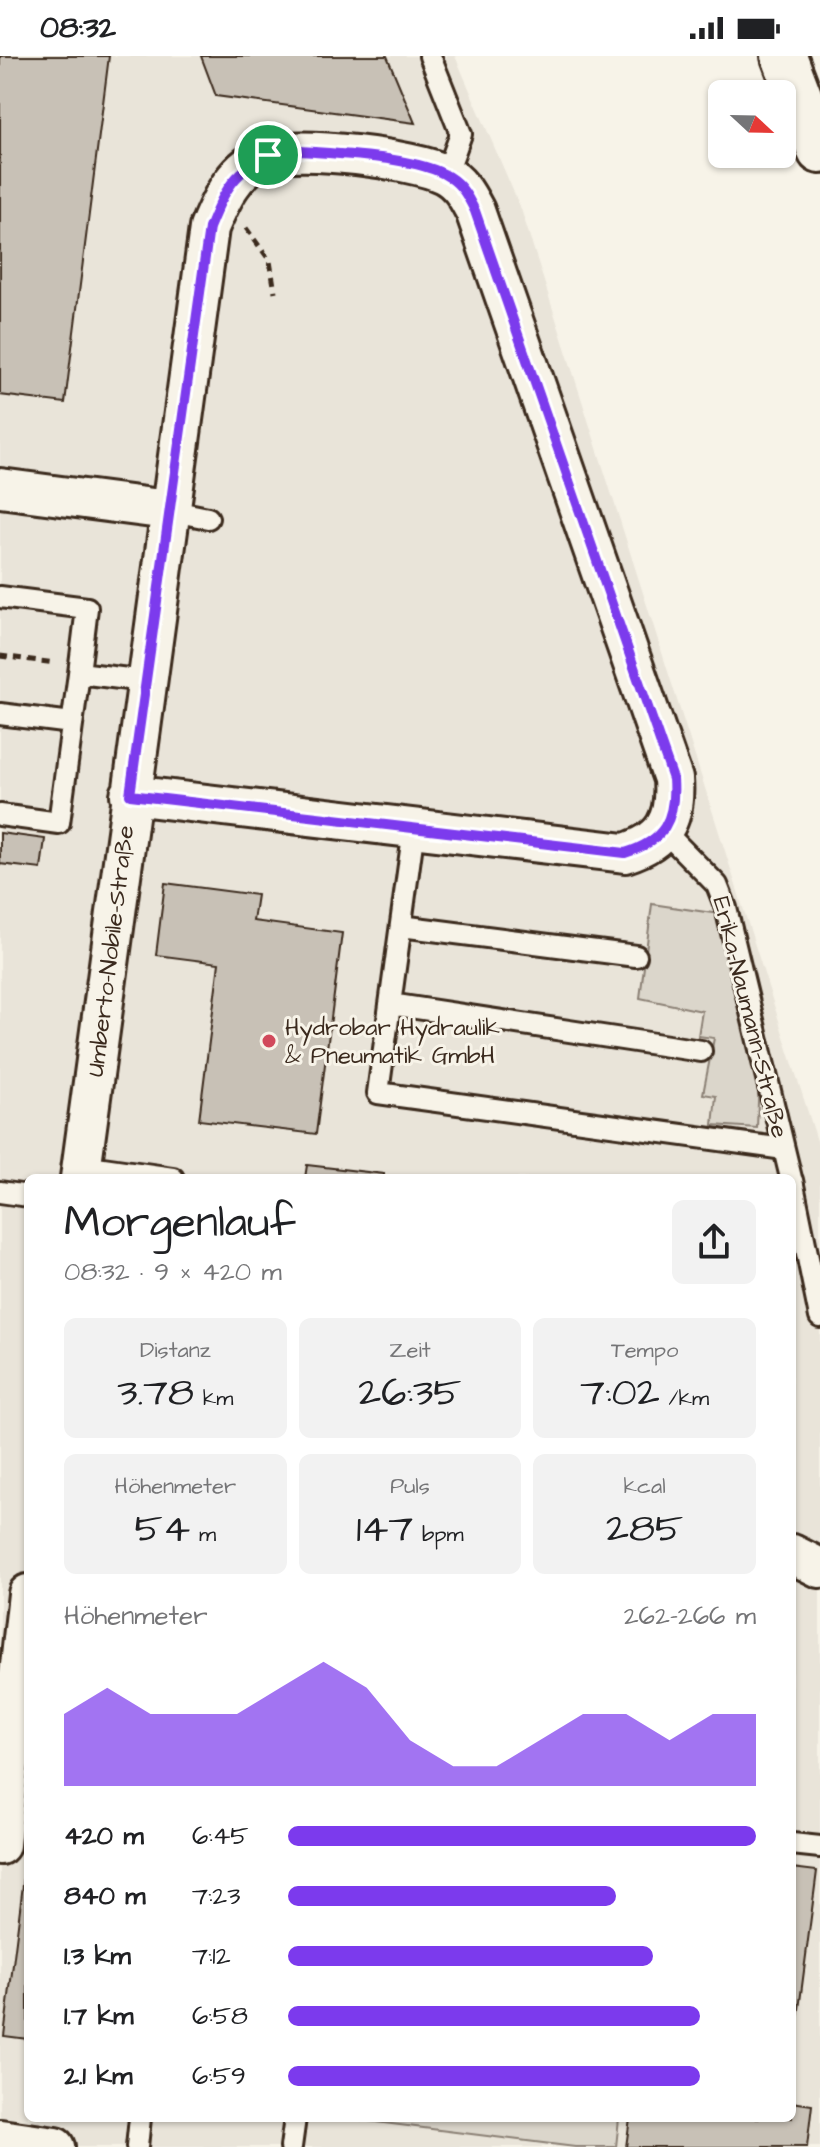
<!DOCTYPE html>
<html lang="de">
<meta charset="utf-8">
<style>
body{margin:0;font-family:"Architects Daughter",sans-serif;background:#f2f2f2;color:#202124;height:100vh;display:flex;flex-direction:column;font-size:30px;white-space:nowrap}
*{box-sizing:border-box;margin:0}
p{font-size:26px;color:#757577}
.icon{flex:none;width:44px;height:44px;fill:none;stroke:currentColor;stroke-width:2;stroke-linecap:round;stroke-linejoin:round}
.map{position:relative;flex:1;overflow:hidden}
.side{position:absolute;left:24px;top:1118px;width:772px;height:948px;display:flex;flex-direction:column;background:#fff;border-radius:12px;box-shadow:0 2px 6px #0004}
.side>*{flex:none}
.needle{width:52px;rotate:112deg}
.controls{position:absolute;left:708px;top:24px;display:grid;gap:16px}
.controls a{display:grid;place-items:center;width:88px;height:88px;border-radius:12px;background:#fff;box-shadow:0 2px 6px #0004;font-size:40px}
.pin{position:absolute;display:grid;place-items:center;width:68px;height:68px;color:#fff;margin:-34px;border:4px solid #fff;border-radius:50%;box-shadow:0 2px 8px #0007}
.round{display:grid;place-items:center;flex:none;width:84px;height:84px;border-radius:12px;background:#f2f2f2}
.summary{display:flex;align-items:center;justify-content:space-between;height:136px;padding:0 40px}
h1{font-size:44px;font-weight:600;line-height:60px}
.figures{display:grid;grid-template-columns:repeat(3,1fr);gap:12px;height:136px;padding:8px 40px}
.figures div{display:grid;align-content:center;border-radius:12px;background:#f2f2f2;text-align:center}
.figures b{font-size:40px;font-weight:600}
.figures small{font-size:22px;font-weight:400}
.figures p{font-size:22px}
.chart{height:224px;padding:16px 40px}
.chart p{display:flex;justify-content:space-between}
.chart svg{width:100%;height:144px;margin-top:8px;fill:#7c3aed;opacity:.7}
ul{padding:0 40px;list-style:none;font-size:26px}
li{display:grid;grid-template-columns:128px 96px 1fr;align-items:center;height:60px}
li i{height:20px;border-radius:10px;background:#7c3aed}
.status{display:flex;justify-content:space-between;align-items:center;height:56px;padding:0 40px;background:#fff;direction:ltr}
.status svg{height:22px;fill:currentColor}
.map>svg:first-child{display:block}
</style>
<div class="status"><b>08:32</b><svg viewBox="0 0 49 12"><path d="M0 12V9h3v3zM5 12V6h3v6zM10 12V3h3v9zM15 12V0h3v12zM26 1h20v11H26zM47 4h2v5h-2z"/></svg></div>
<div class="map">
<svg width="820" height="2091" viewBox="0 0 820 2091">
<rect width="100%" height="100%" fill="#f7f3e8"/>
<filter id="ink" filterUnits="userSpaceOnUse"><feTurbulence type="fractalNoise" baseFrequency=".0125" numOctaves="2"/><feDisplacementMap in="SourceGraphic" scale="16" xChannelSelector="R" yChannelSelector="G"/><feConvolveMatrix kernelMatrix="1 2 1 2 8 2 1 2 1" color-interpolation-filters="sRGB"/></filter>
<g filter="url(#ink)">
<path fill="#e9e4d9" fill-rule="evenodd" d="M0 0H455L521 153 820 1094V2091H0ZM28 1122H792V2062H28Z"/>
<path fill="#dbd6cb" stroke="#8b8074" stroke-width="2" d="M652 848 719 858 759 1020 757 1072 713 1069 716 1040 703 1038 714 982 698 980 702 955 640 942Z
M344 2062H619L616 2091H575Z"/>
<path fill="#c8c1b6" stroke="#3b2a1e" stroke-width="2" d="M0 0H109L65 347 0 339Z
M201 0H387L415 67 216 40Z
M0 777 45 783 41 813 0 808Z
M165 827 257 839 253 865 342 877 316 1078 199 1064 219 907 156 899Z
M307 1109 384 1118V1122H305Z
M28 1789V1983L4 1980Z
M792 1812 817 1815 792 2007Z
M792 2046 812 2049 807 2091H626L630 2062H792Z"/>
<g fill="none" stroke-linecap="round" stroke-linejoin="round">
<defs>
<path id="service" d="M430 0 461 78 446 119
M168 454 208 462
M0 541 87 552 79 617 145 625
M0 658 72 667
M0 759 59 767 79 617
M414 772 378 1037 784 1093
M663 774 717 829 726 852 791 1122
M401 870 636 900
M390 948 701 995
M82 1109 173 1122
M792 1124 820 1261
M0 1136 28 1140
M792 1788 820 1791
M137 2091 140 2062
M291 2091 295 2062"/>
<path id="minor" d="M0 432 168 454
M80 1122 209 172C221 143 235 110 269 99 300 89 414 103 444 118 460 126 467 140 475 155L673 723C676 764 664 785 625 797L130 739
M792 1498 820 1512
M0 1789 28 1538
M0 2083 55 2091"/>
<path id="motorway" d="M784 0 820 95"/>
</defs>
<use href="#service" stroke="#3b2a1e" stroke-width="26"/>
<use href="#minor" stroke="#3b2a1e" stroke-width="44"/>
<use href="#motorway" stroke="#3b2a1e" stroke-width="50"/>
<path stroke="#3b2a1e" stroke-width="5" stroke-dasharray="8 6" stroke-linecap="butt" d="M246 172 270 205 275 236
M0 600 55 607"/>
<use href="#service" stroke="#f7f3e8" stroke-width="20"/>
<use href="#minor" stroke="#f7f3e8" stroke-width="38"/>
<use href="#motorway" stroke="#f7f3e8" stroke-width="44"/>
</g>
</g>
<g fill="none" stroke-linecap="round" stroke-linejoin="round" filter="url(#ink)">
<defs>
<path id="route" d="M301 95C338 98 419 101 449 121 462 129 468 141 475 155L673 723C676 764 664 785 625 797L130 739 209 172C230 120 243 103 301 95Z"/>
</defs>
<use href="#route" stroke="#fff" stroke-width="16"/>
<use href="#route" stroke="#7c3aed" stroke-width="10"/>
</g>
<circle fill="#d1495b" stroke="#f7f3e8" stroke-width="3" cx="269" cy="985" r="8"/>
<g text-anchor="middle" stroke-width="6" stroke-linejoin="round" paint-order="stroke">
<g font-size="24" fill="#3b2a1e" stroke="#f7f3e8">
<text transform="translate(110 895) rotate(-83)" y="8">Umberto-Nobile-Straße</text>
<text transform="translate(751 961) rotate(76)" y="8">Erika-Naumann-Straße</text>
</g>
<g font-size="24" fill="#3b2a1e" stroke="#f7f3e8" text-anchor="start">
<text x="285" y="979">Hydrobar Hydraulik<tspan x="285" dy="28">&amp; Pneumatik GmbH</tspan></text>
</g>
</g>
</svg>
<div class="controls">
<a><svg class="needle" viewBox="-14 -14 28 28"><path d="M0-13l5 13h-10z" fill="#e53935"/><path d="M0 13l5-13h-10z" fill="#757577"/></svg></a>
</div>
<div class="pin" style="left:268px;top:99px;background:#1e9e55"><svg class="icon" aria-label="arrive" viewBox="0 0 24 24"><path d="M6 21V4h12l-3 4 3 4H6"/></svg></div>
<section class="side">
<div class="summary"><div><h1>Morgenlauf</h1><p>08:32 · 9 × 420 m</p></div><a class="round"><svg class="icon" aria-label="share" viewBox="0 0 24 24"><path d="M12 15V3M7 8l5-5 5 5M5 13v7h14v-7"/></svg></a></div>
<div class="figures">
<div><p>Distanz</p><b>3.78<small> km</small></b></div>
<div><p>Zeit</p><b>26:35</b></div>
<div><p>Tempo</p><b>7:02<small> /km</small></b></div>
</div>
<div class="figures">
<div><p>Höhenmeter</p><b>54<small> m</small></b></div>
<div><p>Puls</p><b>147<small> bpm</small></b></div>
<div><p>kcal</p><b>285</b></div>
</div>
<div class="chart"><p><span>Höhenmeter</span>262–266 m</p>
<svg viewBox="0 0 160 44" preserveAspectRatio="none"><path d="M0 44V22L10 14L20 22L30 22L40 22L50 14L60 6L70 14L80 30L90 38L100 38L110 30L120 22L130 22L140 30L150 22L160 22V44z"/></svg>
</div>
<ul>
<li><b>420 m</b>6:45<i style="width:100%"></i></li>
<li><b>840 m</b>7:23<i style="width:70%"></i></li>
<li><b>1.3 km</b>7:12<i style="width:78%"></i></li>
<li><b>1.7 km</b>6:58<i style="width:88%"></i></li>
<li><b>2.1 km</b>6:59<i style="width:88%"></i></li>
</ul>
</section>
</div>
